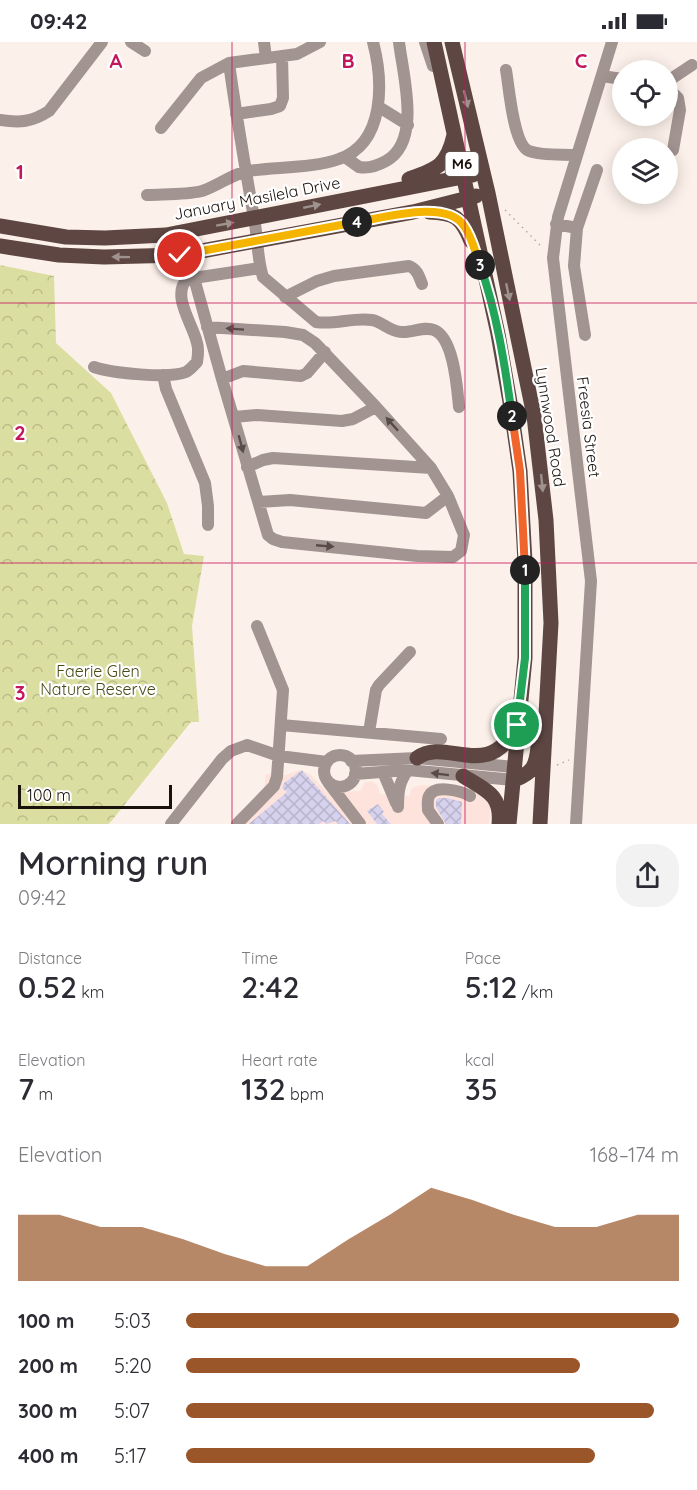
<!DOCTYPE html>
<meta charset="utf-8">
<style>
body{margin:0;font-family:Quicksand,sans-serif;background:#f2f2f3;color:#2b2b33;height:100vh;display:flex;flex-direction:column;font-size:22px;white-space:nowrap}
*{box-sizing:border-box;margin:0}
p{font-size:20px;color:#7c7c81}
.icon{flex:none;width:33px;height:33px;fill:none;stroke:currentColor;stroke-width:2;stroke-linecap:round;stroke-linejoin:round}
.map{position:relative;height:782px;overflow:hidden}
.sheet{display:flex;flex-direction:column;background:#fff;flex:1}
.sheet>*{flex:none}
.buttons{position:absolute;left:612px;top:18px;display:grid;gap:12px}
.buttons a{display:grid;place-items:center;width:66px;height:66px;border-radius:50%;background:#fff;box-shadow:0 3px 15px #0003;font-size:30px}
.scale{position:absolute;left:18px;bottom:15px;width:154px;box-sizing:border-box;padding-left:6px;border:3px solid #19110b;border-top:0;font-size:16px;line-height:21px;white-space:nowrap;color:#19110b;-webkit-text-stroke:4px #fff;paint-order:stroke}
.pin{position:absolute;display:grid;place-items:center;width:51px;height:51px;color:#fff;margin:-26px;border:3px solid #fff;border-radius:50%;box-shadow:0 2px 6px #0007}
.km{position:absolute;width:30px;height:30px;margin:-15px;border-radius:50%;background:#222;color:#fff;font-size:16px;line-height:30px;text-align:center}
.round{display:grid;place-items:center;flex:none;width:63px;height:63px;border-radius:24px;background:#f2f2f3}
.overview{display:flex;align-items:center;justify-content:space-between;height:102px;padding:0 18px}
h1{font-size:33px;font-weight:600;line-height:45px}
.metrics{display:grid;grid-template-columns:repeat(3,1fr);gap:9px;height:102px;padding:6px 18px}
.metrics div{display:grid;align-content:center}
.metrics b{font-size:30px;font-weight:600}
.metrics small{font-size:16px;font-weight:400}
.metrics p{font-size:16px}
.chart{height:168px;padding:12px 18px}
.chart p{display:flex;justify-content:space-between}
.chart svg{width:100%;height:108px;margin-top:6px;fill:#9a5629;opacity:.7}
ul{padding:0 18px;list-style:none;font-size:20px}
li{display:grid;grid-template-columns:96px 72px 1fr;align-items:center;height:45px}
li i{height:15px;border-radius:8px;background:#9a5629}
.status{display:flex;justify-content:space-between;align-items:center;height:42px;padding:0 30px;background:#fff;direction:ltr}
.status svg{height:16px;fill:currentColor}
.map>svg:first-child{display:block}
</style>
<div class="status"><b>09:42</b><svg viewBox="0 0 49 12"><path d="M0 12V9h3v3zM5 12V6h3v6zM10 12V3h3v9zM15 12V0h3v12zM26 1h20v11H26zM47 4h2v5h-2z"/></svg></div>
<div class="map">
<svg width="697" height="782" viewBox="0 0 697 782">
<defs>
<pattern id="park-crowns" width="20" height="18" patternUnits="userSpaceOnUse" patternTransform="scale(1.5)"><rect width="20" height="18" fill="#dbdea1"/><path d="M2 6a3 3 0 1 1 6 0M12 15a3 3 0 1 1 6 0" fill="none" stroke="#bbbd89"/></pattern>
<pattern id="building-cross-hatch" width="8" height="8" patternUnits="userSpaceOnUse" patternTransform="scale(1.5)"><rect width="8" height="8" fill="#d6d2ee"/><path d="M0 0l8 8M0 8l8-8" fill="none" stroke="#b7b3cb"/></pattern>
</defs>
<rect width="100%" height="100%" fill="#fcf1ea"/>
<path fill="#fde3dc" d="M299 728 310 732 327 750 360 749 365 740 371 739 378 744 380 752 409 754 412 746 421 743 435 744 483 753 491 764 489 782H231L253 762 264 745 266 732 286 733Z"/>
<path fill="url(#park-crowns)" d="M0 223 54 234 56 301 111 351 167 461 184 512 204 514 192 584 199 680H191L109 782H0Z"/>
<path fill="url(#building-cross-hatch)" d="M302 728 350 782H338L336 779 327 782 323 779 320 782H249L287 750 282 746 284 741Z
M439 756H448L462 760 461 782H446L436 765V758Z
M378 762 384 770 382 772 391 782H377L367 769Z"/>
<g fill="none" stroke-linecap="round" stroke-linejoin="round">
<path stroke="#b3a9a2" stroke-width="1.5" stroke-dasharray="1.5 4.5" stroke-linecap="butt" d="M505 168 542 205
M557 723 569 718"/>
<path stroke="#a29491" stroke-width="12" d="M131 0 145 9
M264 0 266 16
M320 0 297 12 229 21C236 73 245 124 254 176 258 196 257 217 263 235L316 280C335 283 354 275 372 278 383 280 390 290 402 290 412 291 424 284 434 288 454 296 457 346 459 365
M425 0 433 24
M506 28C509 44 513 103 529 109 543 114 562 112 577 113
M602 34 622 37
M668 39 692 23
M668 46 678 56 680 68 673 108
M379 65 408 83
M236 72 271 67 280 64 283 56 282 14
M0 78C20 81 32 80 49 69L102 0
M161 86 201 36 229 21
M345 115 359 125C369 127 377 124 386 119 422 99 403 34 399 0
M147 153C164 152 185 153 202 149 218 144 232 132 248 129 275 125 315 126 339 117 386 101 383 38 373 0
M556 182 577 186 574 224 585 293
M577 186 597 128
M285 255 317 239 334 234 409 224C417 227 419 234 422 242
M207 285 285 290 303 293 315 301 376 365 431 426 448 454 464 493 461 509 453 515 417 514 282 500 273 497 268 493 222 337 194 236 260 226
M94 325C111 331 169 337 186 330 190 328 194 323 197 320 198 314 199 307 197 301 193 282 171 254 187 237L194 236
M163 333 166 347 205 441 208 464V483
M222 337 243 329 301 334 307 331 325 310
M234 375 257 373 342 379 353 377 376 365
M247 425 263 418 273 416 431 426
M259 460 290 458 426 471 448 454
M281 683 441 697
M369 690 376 648 379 643 410 610
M324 729a16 16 0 1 1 32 0a16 16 0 1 1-32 0Z
M351 719 417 716 514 725
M383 730 396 761
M355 732 408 728 514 738
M328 740 360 782
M398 765C398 750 399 740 408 728
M171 782 222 717 231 709 247 703 279 714 327 720
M237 782 274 744 277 735 283 648 257 584
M438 782 428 768C428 764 427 758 429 754 435 742 461 749 470 754
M576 782 591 539 553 216 558 175 612 0"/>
<path stroke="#5e4743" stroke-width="15" d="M434 0 498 292 510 360 520 429 525 520V616L509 782
M452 0 488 151 534 374 546 478 551 581 540 782
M409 137C437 127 447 124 454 93
M429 170C455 171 461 175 471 199
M0 184 66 195 105 196 166 193 473 133
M0 204 59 213 104 215 180 213 413 170 476 154
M417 716C446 694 487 741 516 685
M463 734C485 748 502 752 499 782
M514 738C533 731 536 724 538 705"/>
</g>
<defs><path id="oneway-solid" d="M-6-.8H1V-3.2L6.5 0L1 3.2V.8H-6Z" transform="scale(1.5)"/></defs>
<g fill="#9e918e">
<use href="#oneway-solid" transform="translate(466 57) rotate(77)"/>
<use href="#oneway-solid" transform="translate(312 164) rotate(-12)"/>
<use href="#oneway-solid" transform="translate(225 182) rotate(-10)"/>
<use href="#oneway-solid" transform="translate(121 215) rotate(-179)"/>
<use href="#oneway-solid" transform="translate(508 250) rotate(78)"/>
<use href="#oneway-solid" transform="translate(542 441) rotate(84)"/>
</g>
<g fill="#574c47">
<use href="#oneway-solid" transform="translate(235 287) rotate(-176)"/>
<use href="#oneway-solid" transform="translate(392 382) rotate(-132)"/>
<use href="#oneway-solid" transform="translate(241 402) rotate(75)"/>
<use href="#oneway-solid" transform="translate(325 504) rotate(5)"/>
<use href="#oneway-solid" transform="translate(440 732) rotate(-173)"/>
</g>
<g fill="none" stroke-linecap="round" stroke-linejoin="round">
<defs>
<path id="split-1" d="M517 683 525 616V528"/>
<path id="split-2" d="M512 374 520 429 525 528"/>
<path id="split-3" d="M480 223C497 271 505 324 512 374"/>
<path id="split-4" d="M357 180C383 176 447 157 464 184 472 195 475 210 480 223"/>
<path id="split-5" d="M180 213 357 180"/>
</defs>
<use href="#split-1" stroke="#fff" stroke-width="12"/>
<use href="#split-2" stroke="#fff" stroke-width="12"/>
<use href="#split-3" stroke="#fff" stroke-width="12"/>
<use href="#split-4" stroke="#fff" stroke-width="12"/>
<use href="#split-5" stroke="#fff" stroke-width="12"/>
<use href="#split-1" stroke="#22a559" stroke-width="8"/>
<use href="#split-2" stroke="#f0652b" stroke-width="8"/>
<use href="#split-3" stroke="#22a559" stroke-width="8"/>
<use href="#split-4" stroke="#f5b400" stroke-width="8"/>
<use href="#split-5" stroke="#f5b400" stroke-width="8"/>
</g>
<path fill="none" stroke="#c2185b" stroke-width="1.5" stroke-opacity="0.55" d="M232 0V782M465 0V782M0 261H697M0 521H697"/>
<g text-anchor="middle" stroke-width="4.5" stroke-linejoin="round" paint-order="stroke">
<rect fill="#fff" stroke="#5e5854" stroke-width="1.5" x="445.5" y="110" width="33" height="24" rx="4.5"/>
<g font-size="15" font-weight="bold" fill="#19110b">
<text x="462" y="127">M6</text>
</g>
<g font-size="16" fill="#19110b" stroke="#fff">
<text transform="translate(257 156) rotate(-11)" y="6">January Masilela Drive</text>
<text transform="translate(551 385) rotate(81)" y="6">Lynnwood Road</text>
<text transform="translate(589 385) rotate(83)" y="6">Freesia Street</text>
</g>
<g font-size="16" fill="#484a14" stroke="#fff">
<text x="98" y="635">Faerie Glen<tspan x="98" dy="18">Nature Reserve</tspan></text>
</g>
</g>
<g font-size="20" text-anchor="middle" font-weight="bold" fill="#c2185b" stroke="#fff" stroke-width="4.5" stroke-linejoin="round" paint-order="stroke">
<text x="116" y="26">A</text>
<text x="348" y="26">B</text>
<text x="581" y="26">C</text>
<text x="20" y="137">1</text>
<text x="20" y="398">2</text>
<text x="20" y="658">3</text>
</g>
</svg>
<div class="buttons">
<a><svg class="icon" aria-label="locate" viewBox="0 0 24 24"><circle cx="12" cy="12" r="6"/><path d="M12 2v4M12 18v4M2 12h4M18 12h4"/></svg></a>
<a><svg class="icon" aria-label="layers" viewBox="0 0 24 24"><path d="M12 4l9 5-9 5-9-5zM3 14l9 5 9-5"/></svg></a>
</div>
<div class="scale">100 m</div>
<div class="pin" style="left:517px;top:683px;background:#1e9e55"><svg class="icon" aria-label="arrive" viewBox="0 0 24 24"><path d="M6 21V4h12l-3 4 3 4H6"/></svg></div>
<div class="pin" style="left:180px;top:213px;background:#d93025"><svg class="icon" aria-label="check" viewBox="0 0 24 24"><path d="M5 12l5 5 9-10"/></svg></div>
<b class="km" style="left:525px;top:528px">1</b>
<b class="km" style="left:512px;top:374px">2</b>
<b class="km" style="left:480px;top:223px">3</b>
<b class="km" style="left:357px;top:180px">4</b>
</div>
<section class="sheet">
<div class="overview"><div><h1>Morning run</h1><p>09:42</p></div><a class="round"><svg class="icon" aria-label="share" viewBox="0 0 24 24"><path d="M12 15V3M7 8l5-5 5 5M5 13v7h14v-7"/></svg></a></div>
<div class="metrics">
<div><p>Distance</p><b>0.52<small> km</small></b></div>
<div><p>Time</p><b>2:42</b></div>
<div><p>Pace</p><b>5:12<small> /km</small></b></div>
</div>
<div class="metrics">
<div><p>Elevation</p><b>7<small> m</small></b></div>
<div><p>Heart rate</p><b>132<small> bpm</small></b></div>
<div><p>kcal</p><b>35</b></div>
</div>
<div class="chart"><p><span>Elevation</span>168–174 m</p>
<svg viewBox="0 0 160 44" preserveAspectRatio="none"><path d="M0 44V17L10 17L20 22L30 22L40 27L50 33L60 38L70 38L80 27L90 17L100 6L110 11L120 17L130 22L140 22L150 17L160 17V44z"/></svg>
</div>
<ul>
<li><b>100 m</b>5:03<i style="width:100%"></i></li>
<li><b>200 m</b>5:20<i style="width:80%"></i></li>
<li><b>300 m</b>5:07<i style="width:95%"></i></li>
<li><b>400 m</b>5:17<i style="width:83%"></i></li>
</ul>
</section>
